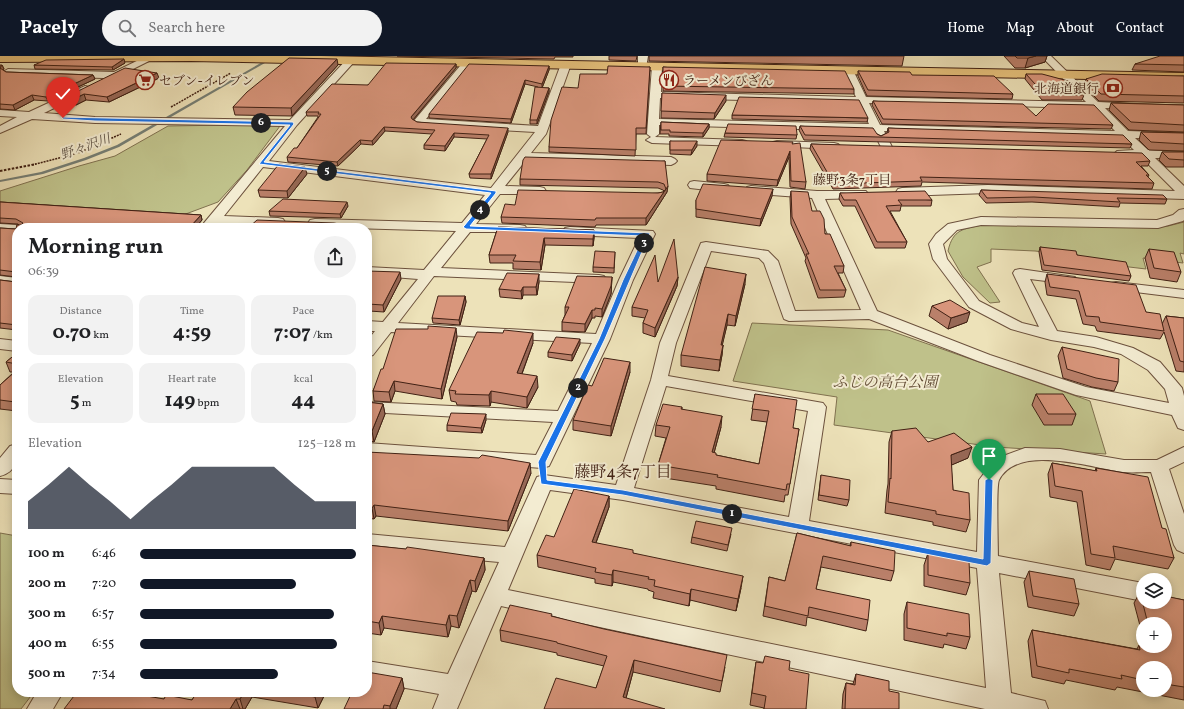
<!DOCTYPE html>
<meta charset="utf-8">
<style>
body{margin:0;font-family:Vollkorn,"Noto Serif JP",serif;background:#f2f2f2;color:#202124;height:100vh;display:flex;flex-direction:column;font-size:15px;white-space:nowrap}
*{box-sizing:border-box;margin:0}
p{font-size:13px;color:#757577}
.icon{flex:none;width:22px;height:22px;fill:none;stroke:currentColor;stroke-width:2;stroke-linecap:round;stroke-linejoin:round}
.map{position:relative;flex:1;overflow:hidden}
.drawer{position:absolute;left:12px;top:167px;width:360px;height:474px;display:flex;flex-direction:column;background:#fff;border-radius:16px;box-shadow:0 2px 10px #0003}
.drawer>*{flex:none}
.buttons{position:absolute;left:1136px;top:517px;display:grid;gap:8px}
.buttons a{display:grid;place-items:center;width:36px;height:36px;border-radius:50%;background:#fff;box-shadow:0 2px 10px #0003;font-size:20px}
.pin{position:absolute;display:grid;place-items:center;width:34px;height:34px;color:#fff;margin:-41px -17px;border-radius:50% 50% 50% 0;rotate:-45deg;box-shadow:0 0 4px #0007}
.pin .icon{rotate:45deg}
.km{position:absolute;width:20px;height:20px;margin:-10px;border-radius:50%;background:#222;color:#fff;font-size:11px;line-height:20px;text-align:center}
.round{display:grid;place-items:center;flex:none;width:42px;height:42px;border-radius:21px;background:#f2f2f2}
.overview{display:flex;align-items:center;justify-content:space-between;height:68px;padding:0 16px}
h1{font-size:22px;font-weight:700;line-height:30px}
.metrics{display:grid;grid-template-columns:repeat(3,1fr);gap:6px;height:68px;padding:4px 16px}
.metrics div{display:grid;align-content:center;border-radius:10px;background:#f2f2f2;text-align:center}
.metrics b{font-size:20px;font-weight:700}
.metrics small{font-size:11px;font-weight:400}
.metrics p{font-size:11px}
.chart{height:112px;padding:8px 16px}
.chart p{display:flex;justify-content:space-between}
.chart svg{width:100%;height:72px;margin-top:4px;fill:#111827;opacity:.7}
ul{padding:0 16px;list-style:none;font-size:13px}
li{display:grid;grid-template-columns:64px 48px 1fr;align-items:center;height:30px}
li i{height:10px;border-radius:5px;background:#111827}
header{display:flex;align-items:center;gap:24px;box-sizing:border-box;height:56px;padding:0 20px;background:#111827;color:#fff}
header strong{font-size:19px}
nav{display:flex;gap:22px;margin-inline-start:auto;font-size:14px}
.search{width:280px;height:36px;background:#f2f2f2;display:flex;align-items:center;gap:10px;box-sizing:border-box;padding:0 14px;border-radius:22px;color:#757577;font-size:15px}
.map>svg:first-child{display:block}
</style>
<header>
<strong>Pacely</strong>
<div class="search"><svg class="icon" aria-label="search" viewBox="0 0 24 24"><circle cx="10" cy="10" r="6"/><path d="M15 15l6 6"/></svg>Search here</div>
<nav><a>Home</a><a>Map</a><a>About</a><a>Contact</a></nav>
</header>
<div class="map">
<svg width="1184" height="653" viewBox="0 0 1184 653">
<rect width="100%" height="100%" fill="#ede2b9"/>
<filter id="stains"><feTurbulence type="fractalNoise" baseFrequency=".005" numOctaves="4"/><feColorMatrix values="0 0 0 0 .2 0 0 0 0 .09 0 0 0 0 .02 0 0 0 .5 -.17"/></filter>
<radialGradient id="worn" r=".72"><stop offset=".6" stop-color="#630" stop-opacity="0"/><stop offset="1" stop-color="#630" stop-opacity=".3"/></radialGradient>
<path fill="#bfc18a" stroke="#80714f" d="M230 69 280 70 247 114 218 146 183 159 0 146V135L79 110 115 100 168 70Z
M1184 166V198L1180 197 1183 207 1143 202 1146 213 1079 205 1077 200 1035 195 991 193V206L977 211 1000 246 990 247 963 221 948 195C953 173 963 173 983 169L1168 170Z
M752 267 888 274 1090 345 1106 398 995 391 834 369 837 341 733 325Z
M0 477 17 480V636H34L21 653H0Z"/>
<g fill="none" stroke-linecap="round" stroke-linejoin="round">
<path fill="#767f75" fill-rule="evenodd" d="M273 0H277L119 91 86 104 43 118 0 126V124L41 116 84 102 117 89Z"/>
<defs>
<path id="minor" d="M147 0 157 1 107 26 104 25 103 22 8 19 3 16 8 13 114 16Z
M638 0H648L646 12 643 13 638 10Z
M1041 0H1051L1098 46 1137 48 1138 50 1137 52 1133 53 1105 52 1128 75 1184 77V83L1135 82 1148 94 1184 96V102H1155L1184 130V143L988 137 902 140 898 139 896 136 898 133 902 132 988 129 1175 135 1141 101 1117 99 1115 97 1117 95 1134 94 1122 82 884 75 892 91 890 93H882L873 75 659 69V78L655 81 742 84 746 85 748 87 746 89 742 90 652 87 646 84 651 81 647 78 652 10 657 7 662 10 661 36 856 41 843 14 848 11 853 14 866 41 1086 46ZM660 42 859 47 869 68 659 63ZM869 47 1093 52 1115 75 880 69Z
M351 1 356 4 354 6 297 69 269 105 491 132 535 76 418 69 413 66 465 4H471L473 6 471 8 426 63 538 70 561 8 566 5 571 8 546 78 531 97 671 101 675 103 677 105 675 107 671 109 526 104 505 130 540 131 544 132 546 135 544 138H500L476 168 520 169 525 170 527 173 525 176H470L441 212 599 219 604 220 606 223 604 226 599 227 434 220 398 267 596 278 619 224 639 182 570 179 565 178 563 175 565 172 570 171 653 175 655 178 633 224 610 283 549 410 542 412 367 399V387L536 399 553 366 367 356V346L558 355 592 287 391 276 373 299 367 301V285L375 275H367V265L383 266 418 223 367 219V211L424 214 456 175 315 171 310 170 308 167 310 164 315 163 462 167 485 139 263 111 224 160 278 162 283 163 285 166 283 169 278 170 218 168 214 172H204L202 170 204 167 285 70 95 67 32 63 0 77V70L17 61 0 60V54L29 56 85 30 89 31 90 33 89 35 44 57 95 61 290 64 348 2Z
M777 85 834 87 838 88 840 90 838 92 834 93 773 90 771 88 773 86Z
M694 125 724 128 728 129 730 132 728 135 724 136 690 132 688 129 690 126Z
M751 130 817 135H866L868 138 866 141 862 142 825 143 877 255 990 299 1086 331 1169 347 1165 333 1148 314 1121 298 1094 291 1051 284 1011 273 969 251 933 203 929 188 936 178 948 168 981 161 1157 164 1173 159 1179 154 1184 153V164L1183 165 1158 172 981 169 957 174 943 188 947 203 979 245 1022 267 1039 271 1013 217 1015 214 1020 213 1075 221 1077 224 1075 227 1070 228 1030 223 1057 275 1096 281 1133 292 1160 306 1182 332 1184 340V374L1178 372 1172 359 1076 339 978 305 869 263 789 265 784 263 764 207 759 202 711 195 676 287 668 320 823 347 826 351 809 465 977 496 979 424 995 403 1025 392 1060 393 1124 404H1157L1184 391V406L1169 413 1184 458V497L1177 494 1174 489 1151 416C1141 416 1132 417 1123 416 1091 412 1018 387 999 424 996 430 998 488 998 500L1143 527V545L999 517 1011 637 1045 645 1048 653H985L501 550 457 653H433L439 638 367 625V605L448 618 499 506 367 494V478L505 491 537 421 544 419 616 429 651 324 660 287 701 187 706 186 768 195 778 205 795 255 861 254 812 142 747 137 745 134 747 131ZM666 330 808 355 789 461 634 432ZM550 434 623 444 977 512 986 632 508 534Z
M0 168 17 169 23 172H17V177L0 176Z
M0 220 17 222V230L0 228Z
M1116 226 1184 234V242L1111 233 1109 230 1111 227Z
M0 283 17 285V295L0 293Z
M17 388C17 403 17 416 0 420V402L10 390Z
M0 423 17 424V438L0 437Z
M37 636H63L53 653H27Z"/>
<path id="trunk" d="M0 0H321L1184 17V25L191 5 0 6Z"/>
</defs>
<use href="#minor" stroke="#6c513d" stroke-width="2"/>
<use href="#trunk" stroke="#412114" stroke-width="2"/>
<path stroke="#412114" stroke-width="1.5" stroke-dasharray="2 1" stroke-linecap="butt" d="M171 51 231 17
M32 109 78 97 121 78"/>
<path stroke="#412114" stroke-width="2" stroke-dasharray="2.5 1.5" stroke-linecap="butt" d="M0 115 36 108"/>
<use href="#minor" fill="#f3ecd2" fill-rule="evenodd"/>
<use href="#trunk" fill="#e6c17c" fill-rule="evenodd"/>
</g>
<path fill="#ba806a" stroke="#412114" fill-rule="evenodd" d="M397 0H573V1H555L554 3Z
M609 0H637L636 5 609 4Z
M649 0H904L902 10 649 5Z
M1004 0H1047L1045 6 1025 12H1015Z
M1184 0V16L1132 14 1135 8Z
M125 7 113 14 35 13 34 9Z
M456 8V12L413 64 417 66 508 76 491 123 470 122 469 118 487 83 454 81 445 95 424 93V89L432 78 385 75 373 89 361 88 338 110 288 106 287 101 297 92 318 61V60H307L306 56 368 29Z
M0 9H2L4 13 3 14 6 16 93 19 95 23 48 45 34 44 15 54 0 53Z
M338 9 292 60 235 59 233 51Z
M549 10V14L542 32H549V36L537 68H530V64L538 31 525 28 511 67 429 62V58Z
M650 11 646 78H636L635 100 549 96V91L578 32 607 18Z
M663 11 854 33V38L663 35Z
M858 15 1013 38 1012 43 867 40 858 20Z
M1026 18 1084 39 1082 44H1042L1025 23Z
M1184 20V47L1099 45 1084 30 1086 23Z
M159 22 109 46 86 44 76 49 66 48 64 42Z
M662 37 726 45 714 63 661 62Z
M873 45 1036 60 1113 69 1111 73 882 68 872 49Z
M1111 47 1184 49V76L1129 74 1109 54Z
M732 59 868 62 867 66 732 63Z
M661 66 709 68V72L703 81 669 80V78H660Z
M800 70 877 78 881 80 887 77 888 72 1132 88 1130 92 804 84 799 74Z
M1141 76 1184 77V95L1149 94 1139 84Z
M725 77 797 78 796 83 724 81Z
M670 85 697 90 691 99 670 98Z
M793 88 806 126 805 133 790 131 789 101 777 130 707 125V118Z
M811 88 1150 105 1148 110H1141L1149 119 1148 121 1154 127 1152 133 922 126 921 130 833 133 810 93Z
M1162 96H1184V111H1166L1159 104Z
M665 105 667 136 646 169H596L595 171 502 167 501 161 515 149 658 137 663 136 664 135 663 134 658 132 520 129V123Z
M307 118 288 142 260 141 258 134Z
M981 134 1167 143 1165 148 1120 147 1119 151 1032 146 986 147 979 139Z
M791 135 812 155 844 210 843 217H838L846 234 844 241 818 242 805 205 806 202 791 168 790 142Z
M840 137 932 144 931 150H901L900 155H890L907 186 905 192H875L855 150H843L839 143Z
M772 140 760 170 696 161V144Z
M0 146 201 159 202 164 195 172H17V274L0 272V224L16 226V221L0 219V172L16 173 17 169H19L18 168 0 167Z
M348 150 341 162 270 160 269 155Z
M498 171 594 174V182L593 190 545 189 541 214 513 213V207H490L489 199Z
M1040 191 1077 199 1131 220 1129 225 1042 214 1039 196Z
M1149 193 1181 216 1177 226 1150 222 1145 202Z
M615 196 614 217 593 216V211Z
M367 215 401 223 384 256 369 255 367 260Z
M1047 218 1146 256 1162 268 1166 260 1184 262V316L1176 315 1164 276 1160 283 1097 275 1095 270 1083 268 1076 243 1047 239 1045 226Z
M612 221 611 238 602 261 595 260V262H592L585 276 562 275V266L565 259V251Z
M678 221 677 230 655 281 643 277V267L645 262 632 260V251L658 226Z
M539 226 537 239H523L522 243 500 241 499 233Z
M745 228 735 270 727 269 722 289H723L722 299 719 315 681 310V299Z
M465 240 466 246 460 269 433 267 432 262Z
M932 250 967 266 948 273 929 260Z
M457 281 442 343 395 335 391 346 374 345 373 335 383 313Z
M533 287 522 318 538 331 527 352 491 346 490 350 457 349 456 346 451 345 449 334Z
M580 288 572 305 548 301V296Z
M1062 291 1118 326 1114 335 1092 331 1063 322 1058 300Z
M17 297V355L0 353V329L14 316H10L6 306Z
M630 316 611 380 573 374V364Z
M755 338 793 372 799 373 788 439H785L784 446 716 433V430L658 421V409L666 382 655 380 656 369 682 351V353L721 371 714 397 716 399 759 408 767 366 751 364Z
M1036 338 1076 358 1072 369H1044L1032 349Z
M367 346 383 348 385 358 374 386 367 384Z
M486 364 482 377 447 375V369Z
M892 375 928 386 968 402 951 409 953 434 970 464 966 476 933 469V466L885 457 887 434 888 428 889 386Z
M367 396 531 417 508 475 376 460 374 463 367 462Z
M1052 407 1095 415 1096 412 1162 472 1174 502 1168 513 1115 503 1110 514 1086 509 1077 446 1050 441 1048 418Z
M821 419 849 444 847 450 818 444Z
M609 440V451L596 487 633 497 741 532 736 555 690 544 689 550 653 542 654 536 648 534V533L613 526 612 530 595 527V523L538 511 537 499 554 481Z
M797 477 850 490 851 486 894 515 891 525 821 511 816 533 868 564 866 575 807 561 806 570 763 560 769 521 785 525Z
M731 478 727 495 691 487 692 481Z
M367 489 484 502 485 514 476 536 472 535 459 572 451 570 448 581 384 572 381 579 367 577Z
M928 497 970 527 966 539 924 530V509Z
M1029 515 1079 548 1074 560 1028 551 1024 526Z
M1140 536 1184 544V644L1117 631 1115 634 1066 624 1064 628 1032 621 1028 585 1032 574 1137 593 1139 589 1145 590H1165V568H1143V581L1134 547ZM1143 612H1165V634H1143Z
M907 546 970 581 966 593 944 588 943 592 904 584V558Z
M552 560 725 611 720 636 633 616 626 642 544 653 596 632 604 610 557 599V597L501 585 500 574Z
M756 606 789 614 806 653H764V652L750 649Z
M856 618 899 653H842L843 638 846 627 853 628Z
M402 622 404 633 396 653H344Z
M197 636H326L318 652 252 641 245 653H64L164 643 192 644Z"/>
<path fill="#976856" stroke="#412114" d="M1036 0H1047L1045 6 1025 12 1028 2Z
M124 3 125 7 113 14 112 11Z
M337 3 338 9 292 60 291 52Z
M456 8V12L412 65 411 61Z
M2 9 4 13 2 16 0 12Z
M549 10V14L542 32V28Z
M157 17 159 22 109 46 107 41Z
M93 19 95 23 48 45 46 41Z
M525 24V28L511 67V63Z
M549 32V36L537 68V64Z
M84 38 86 44 76 49 74 43Z
M32 39 34 44 15 54 13 49Z
M726 39V45L714 63 715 57Z
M709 68V72L703 81V77Z
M384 71 385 75 373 89 372 85Z
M508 72V76L491 123V118Z
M454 77V81L445 95V90Z
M360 84 361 88 338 110 337 106Z
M697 85V90L691 99 692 94Z
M790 95 789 101 777 130 778 124Z
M305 111 307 118 288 142 287 135Z
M668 130 667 136 646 169V162Z
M773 133 772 140 760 170 761 163Z
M347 146 348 150 341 162 340 158Z
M201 159 202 164 195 172H189Z
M594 174V182L593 190V183Z
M544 182 545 189 541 214 540 206Z
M400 216 401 223 384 256 383 249Z
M539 218V226L537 239 536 231Z
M746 218 745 228 735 270 736 260Z
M612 221 611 238 602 261V253Z
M678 221 677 230 655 281V272Z
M523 231V239L522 243 521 235Z
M465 240 466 246 460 269 459 264Z
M368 248 369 255 367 260V250Z
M592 254V262L585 276V268Z
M970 256 967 266 948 273 951 262Z
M728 258 727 269 720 299 721 289Z
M456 272 457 281 442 343 441 333Z
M533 277V287L518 328 517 317Z
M580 283V288L572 305V299Z
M723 289 722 299 719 315 720 304Z
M630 306V316L611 380V370Z
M537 320 538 331 527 352V341Z
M394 325 395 335 391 346 389 336Z
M491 335V346L490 350 489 339Z
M383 348 385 358 374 386 372 375Z
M486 358V364L482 377 481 372Z
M722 360 721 371 711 408 712 396Z
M972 391 968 402 947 411 951 399Z
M530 407 531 417 508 475V465Z
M609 440V451L592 497V486Z
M374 449 376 460 374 463 372 452Z
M484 502 485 514 476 536 475 525Z
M613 514V526L612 530V519Z
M743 520 741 532 736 555 738 543Z
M470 524 472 535 459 572 457 560Z
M691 533 690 544 689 550 690 538Z
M449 559 451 570 448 581 446 569Z
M382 560 384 572 381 579 379 567Z
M634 604 633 616 623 653V641Z
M402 622 404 633 396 653H390V650Z
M244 636H250L252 641 245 653H243L240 643Z
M317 636H326L318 652 315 641Z
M236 643 240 653H230Z"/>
<path fill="#d8957b" stroke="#412114" d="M1015 0H1036L1028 2H1017Z
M1160 0H1184V9L1135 8Z
M289 2 337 3 291 52 233 51 247 36Z
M124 3 112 11 34 9 46 4Z
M386 7 456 8 411 61 412 63 417 66 508 72 491 118H469L489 79 454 77 445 90 424 89 435 74 384 71 372 85 360 84 337 106 287 101 294 92H297L321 58H318L319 56H306L332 28 368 29Z
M469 8 549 10 542 28 525 24 511 63 429 58Z
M608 10 650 11 646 72H636V94L549 91 551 64 562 31 578 32 580 18H607Z
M663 11 845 15 854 33 663 30Z
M0 12 6 16 93 19 46 41 32 39 13 49 0 48Z
M125 12 157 17 107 41 84 38 74 43 64 42Z
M858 15 910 16 912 19 994 20 1013 38 868 34Z
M1026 18H1042L1072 26 1084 39 1044 38Z
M1102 18 1184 20V40L1101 38 1086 23Z
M535 31 549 32 537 64H530Z
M662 37 726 39 715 57 661 55Z
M739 41 859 44 868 62 732 59Z
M873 45 1023 48 1036 60 1048 48 1094 49 1113 69 883 63Z
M1111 47 1184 49V69L1131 66Z
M661 66 709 68 703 77 670 76V74H661Z
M728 68 796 70 797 78V79L725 77Z
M800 70 873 72 877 78 881 80 889 76 888 72 1123 79 1132 88 805 79Z
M1141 76 1184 77V88L1151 86Z
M721 84 793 86 792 88 800 87 806 126 791 125 790 95 778 124 707 118Z
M670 85H697L692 94H670Z
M811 88 1142 97 1150 105 1136 106 1149 119H1146L1154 127 920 121 922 125 834 128Z
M1162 96H1184V104L1169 103Z
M525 101 665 105 668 130 646 162H596L595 164 501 161 505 148 515 149 518 134 658 137 663 136 666 133 664 128 658 126 520 123 523 104Z
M279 108 305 111 287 135 258 134Z
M703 128 773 133 761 163 696 153V144Z
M981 134 1163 139 1167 143 1117 142 1120 146 1034 141 987 142Z
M791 135 808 136 812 155H820L824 163 825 178H830L844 210H834L846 234H820L806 198H809L792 161Z
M925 135 932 144H898L902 149 886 150 907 186H877L856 144H844L840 137Z
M283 143 347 146 340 158 269 155Z
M0 146 201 159 189 172H17V269L0 267V224L16 226V216L0 214V172L16 173 17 169H21L23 167 16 163 0 162Z
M257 164 334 167 350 170 348 172H248Z
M498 171 594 174 593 183 544 182 540 206 513 205 516 199H489Z
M674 183 678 221 655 272 643 267 648 254 632 251 655 199 658 226Z
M1040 191 1076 195 1077 199 1126 206 1131 220 1044 209Z
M1149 193 1174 196 1181 216 1154 212Z
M595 195 615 196 614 212 593 211Z
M705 211 746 218 736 260 728 258 721 289H723L720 304 681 299Z
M367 215 400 216 383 249 368 248 367 250Z
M507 217 539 218 536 231H523L521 235 499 233Z
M1047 218 1136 229 1146 256 1160 258 1164 275 1100 266 1099 261 1086 260 1079 235 1050 231Z
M577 220 612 221 611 230 602 253 595 252V254H592L585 268 562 266 569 251H565Z
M438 240H465L459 264 432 262Z
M950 244 970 256 951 262 932 250Z
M1166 260 1184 262V306L1180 305Z
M428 270 456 272 441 333 394 325 389 336 373 335 381 313H383L396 273H428Z
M504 274 533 277 517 317 537 320 527 341 491 335 489 339 455 338 456 335 449 334 477 276 503 277Z
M556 281 580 283 572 299 548 296Z
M1062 291 1119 303 1118 326 1096 322 1067 313Z
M17 297V308L6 306Z
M604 302 630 306 611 370 573 364 588 329 592 330Z
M17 314V344L15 346 0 344V329Z
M755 338 797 344 793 372 799 373 790 428H787L786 434 717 421 718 419 658 409 670 371 656 369 663 348 682 351 681 353 722 360 712 396 716 397V399L759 408 769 355 752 353Z
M1036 338H1063L1076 358H1048Z
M367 346 383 348 372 375 367 374Z
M451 357 486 358 481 372 447 369Z
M916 372 928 386 954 377 972 391 951 399 953 434 969 437 970 464 936 458V455L888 446 890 422 891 423 892 375Z
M367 396 479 402 482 399 530 407 508 465 374 449 372 452H367Z
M1052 407 1097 415 1096 412 1148 421 1162 472 1166 473 1174 502 1113 490 1115 502 1091 498 1082 435 1055 430Z
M821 419 850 424 849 444 819 439Z
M574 433 609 440 592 486 633 494V497L743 520 738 543 691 533 690 538 654 530 655 524 648 523 649 521 613 514 612 519 595 516 596 512 537 499 546 479 554 481Z
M696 465 732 472 728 489 692 481Z
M797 477 851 490V486L895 495 894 515 823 500 816 533 870 544 868 564 809 551 808 560 765 550 769 521 785 525Z
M367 489 406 493 407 491 484 502 475 525 470 524 457 560 449 559 446 569 382 560 379 567 367 565Z
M928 497 969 505 970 527 928 519Z
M1029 515 1074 523 1079 548 1033 540Z
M1140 536H1143V546H1165V540L1184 544V631L1165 628V612H1143V624L1121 619 1122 623 1069 613V617L1037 610 1032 574 1140 594 1139 589 1155 592 1154 590H1165V568H1148Z
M907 546 969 558 970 581 947 577V580L907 572Z
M510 549 552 558 551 560 604 573 727 599 722 625 634 604 623 641 665 653H544L556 622 596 632 607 600 557 587V586L500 574Z
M765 600 790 605 789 614 809 618 806 653H764L766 640 752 637 756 606 763 607Z
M367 616 402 622 390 650 384 649 383 653H344L352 636H367Z
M856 618 889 625V635L899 637V653H845L846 627 855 629Z
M77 636H124L164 643 166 639 192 644 197 636H244L240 643H236L230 653H64Z
M286 636H317L315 641Z"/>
<path fill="#1a73e8" stroke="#fff" d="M61 61 293 66 294 68 264 106 496 135V137L470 170 650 177 605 283 546 406 547 424 623 434 983 503 985 424 989 422 993 424 991 507 987 510 623 439 541 428 538 406 599 283 623 224 644 180 466 173 463 171 464 170 491 137 259 108 290 69 95 65 63 63Z"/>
<defs>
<symbol id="supermarket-ring" viewBox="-11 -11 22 22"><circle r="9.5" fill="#f3ecd2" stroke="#8f2418" stroke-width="1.5"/><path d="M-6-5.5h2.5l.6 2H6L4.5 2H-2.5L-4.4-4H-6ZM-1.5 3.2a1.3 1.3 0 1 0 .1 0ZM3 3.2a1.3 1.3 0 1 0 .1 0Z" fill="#8f2418"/></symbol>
<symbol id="restaurant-ring" viewBox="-11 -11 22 22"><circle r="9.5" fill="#f3ecd2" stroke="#8f2418" stroke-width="1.5"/><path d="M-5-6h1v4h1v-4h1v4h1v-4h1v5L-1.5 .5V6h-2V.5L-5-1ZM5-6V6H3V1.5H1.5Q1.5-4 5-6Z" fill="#8f2418"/></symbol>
<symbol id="bank-ring" viewBox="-11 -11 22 22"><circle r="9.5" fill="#f3ecd2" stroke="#8f2418" stroke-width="1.5"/><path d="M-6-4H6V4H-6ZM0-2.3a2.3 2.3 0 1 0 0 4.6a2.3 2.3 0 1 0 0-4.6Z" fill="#8f2418"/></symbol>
</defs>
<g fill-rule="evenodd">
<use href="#supermarket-ring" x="134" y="13" width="22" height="22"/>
<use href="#restaurant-ring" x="658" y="13" width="22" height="22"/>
<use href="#bank-ring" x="1102" y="21" width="22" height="22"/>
</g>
<g text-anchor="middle" stroke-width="4" stroke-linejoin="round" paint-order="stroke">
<g font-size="13" fill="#412114" stroke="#f3ecd2" text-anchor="start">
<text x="159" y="29">セブン-イレブン</text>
<text x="683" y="29">ラーメンびざん</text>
<text x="1099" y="37" text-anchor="end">北海道銀行</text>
</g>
<g font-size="13" font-style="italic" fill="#5c5044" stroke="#f3ecd2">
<text transform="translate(85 90) rotate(-20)" y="5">野々沢川</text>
</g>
<g font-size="13" fill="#412114" stroke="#f3ecd2">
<text x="852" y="128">藤野3条7丁目</text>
</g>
<g font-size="15" font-style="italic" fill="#604932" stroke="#f3ecd2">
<text x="885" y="331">ふじの高台公園</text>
</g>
<g font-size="16" fill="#412114" stroke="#f3ecd2">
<text x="623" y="421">藤野4条7丁目</text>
</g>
</g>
<rect width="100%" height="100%" filter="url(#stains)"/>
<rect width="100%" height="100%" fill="url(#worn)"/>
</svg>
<div class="buttons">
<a><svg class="icon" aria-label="layers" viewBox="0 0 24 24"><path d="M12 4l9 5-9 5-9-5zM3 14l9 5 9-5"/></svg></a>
<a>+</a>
<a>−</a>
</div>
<div class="pin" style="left:989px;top:424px;background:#1e9e55"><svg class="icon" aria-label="arrive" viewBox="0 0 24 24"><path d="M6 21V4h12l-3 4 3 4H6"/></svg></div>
<div class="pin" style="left:63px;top:62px;background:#d93025"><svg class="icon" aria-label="check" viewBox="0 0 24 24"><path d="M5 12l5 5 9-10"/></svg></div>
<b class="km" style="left:732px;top:458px">1</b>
<b class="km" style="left:578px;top:332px">2</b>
<b class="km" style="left:644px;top:187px">3</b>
<b class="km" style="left:480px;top:154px">4</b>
<b class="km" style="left:327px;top:115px">5</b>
<b class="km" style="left:261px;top:67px">6</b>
<section class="drawer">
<div class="overview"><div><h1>Morning run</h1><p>06:39</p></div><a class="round"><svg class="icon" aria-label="share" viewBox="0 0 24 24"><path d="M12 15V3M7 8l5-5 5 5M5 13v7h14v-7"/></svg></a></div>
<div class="metrics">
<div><p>Distance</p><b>0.70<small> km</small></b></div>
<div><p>Time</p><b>4:59</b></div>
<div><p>Pace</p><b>7:07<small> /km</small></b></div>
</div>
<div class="metrics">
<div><p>Elevation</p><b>5<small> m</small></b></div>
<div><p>Heart rate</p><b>149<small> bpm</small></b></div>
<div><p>kcal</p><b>44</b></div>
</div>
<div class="chart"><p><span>Elevation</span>125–128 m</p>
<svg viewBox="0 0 160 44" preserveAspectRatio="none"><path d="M0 44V27L10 17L20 6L30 17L40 27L50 38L60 27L70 17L80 6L90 6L100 6L110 6L120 6L130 17L140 27L150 27L160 27V44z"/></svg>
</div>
<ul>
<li><b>100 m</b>6:46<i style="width:100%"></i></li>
<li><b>200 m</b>7:20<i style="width:72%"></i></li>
<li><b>300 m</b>6:57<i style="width:90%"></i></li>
<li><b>400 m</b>6:55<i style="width:91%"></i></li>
<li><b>500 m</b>7:34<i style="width:64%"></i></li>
</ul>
</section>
</div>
